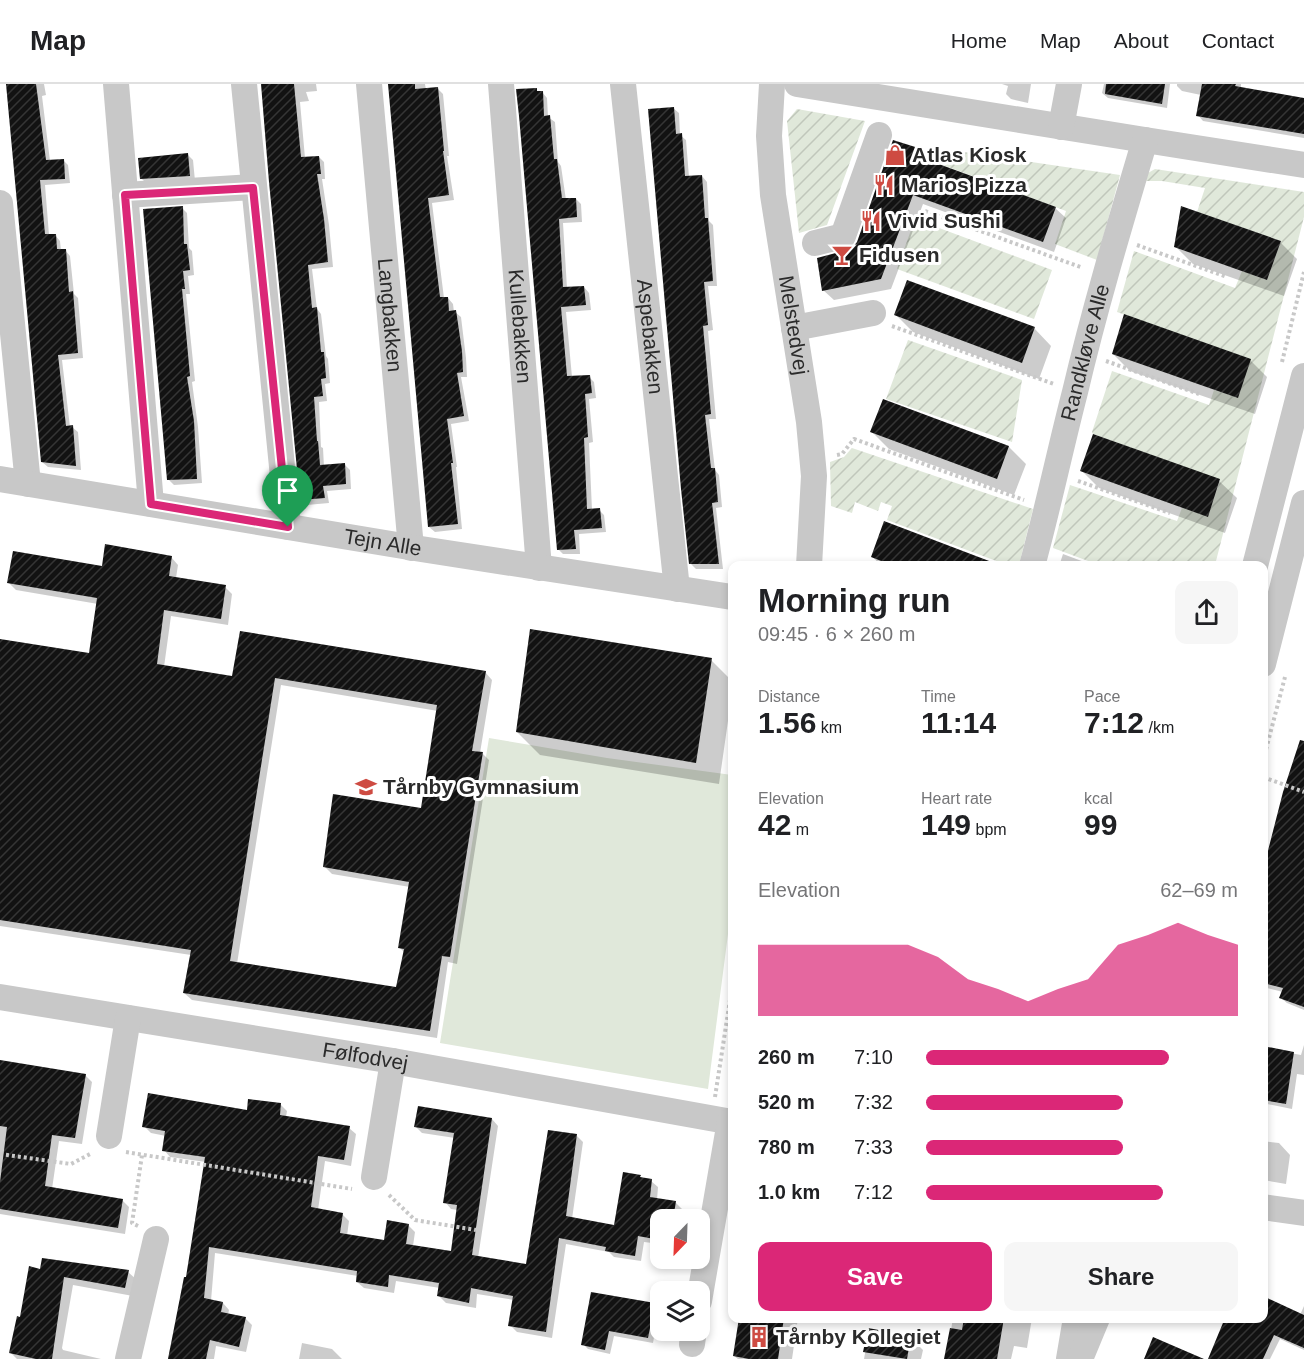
<!DOCTYPE html>
<meta charset="utf-8">
<style>
body{margin:0;font-family:Arial,sans-serif;background:#f6f6f6;color:#202124;height:100vh;display:flex;flex-direction:column;font-size:22px;white-space:nowrap}
*{box-sizing:border-box;margin:0}
p{font-size:20px;color:#757577}
.icon{flex:none;width:33px;height:33px;fill:none;stroke:currentColor;stroke-width:2;stroke-linecap:round;stroke-linejoin:round}
.map{position:relative;flex:1;overflow:hidden}
.drawer{position:absolute;left:728px;top:477px;width:540px;height:762px;display:flex;flex-direction:column;background:#fff;border-radius:12px;box-shadow:0 3px 9px #0003}
.drawer>*{flex:none}
.needle{width:39px;rotate:203deg}
.controls{position:absolute;left:650px;top:1125px;display:grid;gap:12px}
.controls a{display:grid;place-items:center;width:60px;height:60px;border-radius:12px;background:#fff;box-shadow:0 3px 9px #0003;font-size:30px}
.pin{position:absolute;display:grid;place-items:center;width:51px;height:51px;color:#fff;margin:-62px -26px;border-radius:50% 50% 50% 0;rotate:-45deg;box-shadow:0 0 6px #0007}
.pin .icon{rotate:45deg}
.round{display:grid;place-items:center;flex:none;width:63px;height:63px;border-radius:12px;background:#f6f6f6}
.head{display:flex;align-items:center;justify-content:space-between;height:102px;padding:0 30px}
h1{font-size:33px;font-weight:800;line-height:45px}
.stats{display:grid;grid-template-columns:repeat(3,1fr);gap:9px;height:102px;padding:6px 30px}
.stats div{display:grid;align-content:center}
.stats b{font-size:30px;font-weight:800}
.stats small{font-size:16px;font-weight:400}
.stats p{font-size:16px}
.chart{height:168px;padding:12px 30px}
.chart p{display:flex;justify-content:space-between}
.chart svg{width:100%;height:108px;margin-top:6px;fill:#db2777;opacity:.7}
.primary-button{display:flex;gap:12px;margin-top:auto;padding:12px 30px}
.primary-button a{flex:1;height:69px;border-radius:12px;background:#db2777;color:#fff;font-size:24px;font-weight:800;line-height:69px;text-align:center}
.primary-button a+a{background:#f6f6f6;color:#202124}
ul{padding:0 30px;list-style:none;font-size:20px}
li{display:grid;grid-template-columns:96px 72px 1fr;align-items:center;height:45px}
li i{height:15px;border-radius:8px;background:#db2777}
header{display:flex;align-items:center;gap:36px;box-sizing:border-box;height:84px;padding:0 30px;background:#fff;border-bottom:2px solid #e0e0e0}
header strong{font-size:28px}
nav{display:flex;gap:33px;margin-inline-start:auto;font-size:21px}
.map>svg:first-child{display:block}
</style>
<header>
<strong>Map</strong>
<nav><a>Home</a><a>Map</a><a>About</a><a>Contact</a></nav>
</header>
<div class="map">
<svg width="1304" height="1275" viewBox="0 0 1304 1275">
<defs>
<pattern id="garden-furrows" width="10" height="10" patternUnits="userSpaceOnUse" patternTransform="scale(1.5)"><rect width="10" height="10" fill="#e0e8da"/><path d="M-1 1l2-2M0 10L10 0M9 11l2-2" fill="none" stroke="#c0c7bb"/></pattern>
<pattern id="building-hatch" width="6" height="6" patternUnits="userSpaceOnUse" patternTransform="scale(1.5)"><rect width="6" height="6" fill="#121212"/><path d="M-1 1l2-2M0 6l6-6M5 7l2-2" fill="none" stroke="#353535"/></pattern>
</defs>
<rect width="100%" height="100%" fill="#fff"/>
<path fill="#e0e8da" d="M489 654 607 674 732 691V819L708 1005 440 959Z"/>
<path fill="url(#garden-furrows)" d="M797 25 865 37 827 141 799 149 787 37Z
M943 65 1120 91 1097 176 1055 160 1066 127 940 80Z
M1155 85 1304 108V133L1215 481H1099L1053 464 1070 401 1177 437 1182 424 1208 432 1220 396 1093 350 1092 348 1112 287 1209 321 1214 306 1238 313 1250 275 1117 228 1134 167 1235 204 1242 187 1267 196 1281 157 1197 128 1205 104 1162 97H1146L1148 89Z
M915 135 1052 186 1034 235 897 185Z
M908 256 1022 296 1012 358 886 315Z
M852 364 1033 425 1019 481H1007L887 436 892 422 881 418 878 427 855 418 852 429 831 422 830 378 844 373Z"/>
<path fill="#0003" fill-rule="evenodd" d="M7 0H44L46 11 42 12 50 77 63 76 68 81 70 99 45 101 49 151H55L60 157 61 167 65 166 70 172 74 210 78 214 83 274 62 276 70 343H72L78 348 81 386 48 383 42 378Z
M262 0H316L317 7 306 8 309 17 300 18 305 74 319 73 324 78 325 95H322L329 141 333 183 312 185 317 225 321 230 326 272 328 275 330 299 325 300 327 317 319 318 321 363 323 364 324 383 345 381 350 386 351 405 327 407 329 419 307 421 302 415Z
M390 0H425L426 6 438 5 443 10 449 72H447L454 116 432 119 444 214H448L453 220 454 228H455L461 233 466 274 467 293H461L469 337 451 340 457 383H456L462 445 435 448 429 443Z
M1002 0H1031L1028 19 1011 15 1006 10 1008 2Z
M1104 0H1170L1167 24 1108 14 1102 9Z
M1177 0H1241V5L1304 16V54L1203 37 1198 31 1201 11 1182 7 1177 2Z
M536 6 539 9 542 8 547 14 548 33 555 38 558 78 561 82 566 116 576 115 581 120 582 138 563 139 567 204 584 203 589 209 591 226 566 228 572 293H589L594 298 596 314 589 315 593 358 589 359 592 426H599L604 431 606 448 579 450 580 470H563L558 465Z
M673 24 679 29 680 51 686 56 689 93 702 92 707 98 709 137 713 141 717 202H708L713 246 708 247 716 335H709L715 386 719 391 722 423 716 424 723 485H696L691 480Z
M927 69 937 79V81L1055 124 1066 134 1054 168 923 120 891 205 834 216 823 206Z
M188 71 193 76 195 97 147 100 141 94Z
M182 124 187 129 189 164 192 167 194 191 188 192 190 210H186L195 297 192 298 198 343 202 399 174 401 169 396Z
M1280 158 1297 175 1284 212 1193 180 1176 163Z
M896 231 1034 244 1051 262 1039 295 913 248Z
M1113 270 1250 276 1267 293 1255 330 1130 287Z
M872 348 1009 363 1026 380 1014 411 889 365Z
M1082 387 1219 397 1237 414 1225 449 1099 404Z
M885 439 997 482H881L872 472Z
M1063 470 1095 482H1059Z
M171 473 178 481 176 494 225 503 232 510 228 541 171 532 164 583 233 594 485 588 492 596 480 669H482L489 676 457 880 448 878 437 954 192 916 184 909 191 871 0 842V557L90 571 98 520 16 506 9 499ZM281 601 438 627 422 725 324 782 332 790 410 803 400 864 405 869 398 905 237 880Z
M711 576 732 597V609L719 700 540 671 517 648Z
M1304 664V926L1287 919 1281 914 1283 908 1263 903V789Z
M1304 961V991L1297 990 1292 1025 1267 1020 1263 1016V964L1301 971Z
M0 978 85 991 92 998 82 1060 59 1057 52 1105 122 1116 129 1123 125 1150 0 1130Z
M281 1021 287 1027 286 1033 349 1044 356 1050 351 1082 325 1077 318 1126 342 1130 349 1137 347 1152 386 1158 408 1141 415 1148 413 1162 452 1169 458 1126 451 1125 445 1118 455 1054 422 1049 416 1043 492 1035 498 1042 478 1174 527 1182 576 1051 583 1058 572 1135 616 1142 640 1093 642 1095 651 1097 658 1103 657 1116 676 1119 682 1125 681 1136H660V1160L644 1158 641 1177 614 1173 609 1168 566 1160 552 1254 517 1248 510 1241 514 1216 477 1210 476 1224 446 1219 439 1212 440 1204 396 1197 394 1209 364 1204 357 1198 358 1192 215 1169 211 1217 223 1219 229 1226 228 1231 245 1234 252 1241 246 1268 216 1262 214 1275H168L170 1264 172 1265 187 1195 206 1078 170 1073 164 1066 166 1052 151 1049 144 1042 248 1027Z
M1263 1057 1279 1059 1290 1071 1286 1100 1263 1096Z
M41 1187 128 1188 137 1196 133 1212 73 1201 62 1264 63 1266 101 1275H17L11 1269 21 1235Z
M1263 1214 1300 1231 1304 1222V1266L1280 1255 1270 1275H1209L1263 1234Z
M654 1221 659 1226 653 1259 614 1252 610 1270 588 1265 583 1260Z
M741 1234H798L792 1275H738L734 1272Z
M953 1234H1032L1027 1264 1014 1262 1011 1275H946Z
M869 1246 910 1253 923 1266 921 1275H864Z
M302 1259 332 1265 342 1275H299Z"/>
<path fill="url(#building-hatch)" fill-rule="evenodd" d="M6 0H36L46 76 64 75 65 95 40 96 45 150H56L57 165H66L69 208 73 207 78 269 58 271 66 342 73 341 76 382 41 378Z
M261 0H294L301 73 319 72 321 90H317L324 135 328 178 308 181 312 224 317 223 321 268H324L326 294 321 295 323 312 314 313 317 357H318L320 381 345 379 346 400 323 402 325 414 300 416 269 98Z
M388 0H415V5L438 3 444 67H443L449 111 428 114 440 213H448L449 227 456 226 462 267 463 288 457 289 464 332 447 335 453 379H451L458 440 428 443Z
M1106 0H1165L1162 20 1105 10Z
M1202 0H1236L1235 2 1304 14V50L1196 32Z
M537 4V7H543L544 32 550 31 554 75H557L562 114H576L577 133 559 135 563 203 584 202 586 221 561 223 567 292 590 291 592 309 585 310 588 353 584 354 587 425 600 424 602 444 574 446 576 465 557 466 519 32 516 5Z
M674 23 676 50 682 49 685 92 702 91 705 134H708L713 197 704 198 708 241 703 242 711 330 705 331 711 384H715L718 418 712 419 719 480H689L681 405 648 25Z
M893 56 928 67 925 75 1056 123 1043 158 913 111 881 195 822 207 817 174 847 166 853 163 857 158Z
M188 69 190 92 140 95 138 74Z
M183 122 184 160H187L190 186 183 187 185 205H182L190 292 187 293 194 337 197 395 167 396 143 125Z
M1181 122 1281 157 1267 196 1174 163Z
M907 196 1035 243 1022 279 894 231Z
M1124 230 1251 275 1238 314 1112 270Z
M883 315 1009 362 997 395 870 348Z
M1093 350 1220 395 1208 433 1080 387Z
M884 437 997 480 996 482H894L871 473Z
M105 460 172 472 169 492 226 501 221 535 164 526 157 580 232 592 240 547 486 587 472 667 483 668 450 873 442 872 430 947 183 909 191 866 0 836V555L89 569 97 514 7 499 13 467 102 482ZM275 594 437 621 421 724 333 710 323 783 409 798 398 864 404 865 396 903 230 877Z
M530 545 712 574 696 679 516 648Z
M1300 656 1304 657V923L1279 914 1283 904 1263 899V786L1283 708Z
M1263 962 1294 968 1286 1020 1263 1016Z
M0 976 86 990 75 1054 52 1051 45 1102 123 1115 118 1144 0 1125V1098L7 1043 0 1042Z
M148 1009 247 1026 248 1015 281 1019 280 1031 350 1042 344 1076 318 1072 311 1123 343 1129 340 1149 384 1156 387 1136 409 1140 406 1160 451 1167 457 1121 443 1119 454 1049 414 1043 418 1022 492 1034 472 1171 526 1180 548 1046 577 1050 566 1132 614 1141 623 1088 641 1091 640 1093 652 1095 650 1113 676 1117 673 1136H660V1156L638 1152 635 1172 605 1167 606 1163 559 1154 546 1248 508 1242 513 1212 471 1204 469 1219 437 1212 439 1199 389 1191 388 1203 356 1198 357 1187 209 1163 204 1214 223 1218 221 1228 246 1233 239 1263 210 1256 206 1275H168L184 1193H186L205 1073 162 1067 165 1047 142 1043Z
M42 1174 129 1186 125 1204 64 1193 52 1275H36L9 1269 17 1232 20 1233 29 1182 40 1185Z
M591 1208 655 1219 648 1254 609 1247 605 1266 581 1261Z
M1263 1212 1304 1231V1264L1274 1251 1263 1275H1208L1225 1234H1263Z
M739 1234H784L778 1275H749L733 1272Z
M964 1234H1004L997 1275H944L950 1244 962 1246Z
M868 1244 911 1252 907 1275 863 1268Z
M1153 1253 1204 1275H1144Z"/>
<g fill="none" stroke-linecap="round" stroke-linejoin="round">
<path stroke="#c8c8c8" stroke-width="4" stroke-dasharray="3 3" stroke-linecap="butt" d="M925 127 1083 184
M1137 161 1227 193
M892 242 1054 300
M1106 277 1199 310
M1282 278 1304 188
M837 371 842 370 854 355 1024 416
M1078 397 1170 429
M1263 677 1285 593
M1263 693 1304 708
M715 1013 732 903
M126 1068 352 1105
M0 1070 71 1080 92 1069
M389 1111 415 1136 476 1146
M138 1142 132 1139 142 1071"/>
<g stroke="#c8c8c8" stroke-width="26">
<path d="M116 0 151 420"/>
<path d="M244 0 288 443"/>
<path id="s1" d="M369 0 411 464"/>
<path id="s2" d="M501 0 539 484"/>
<path id="s3" d="M623 0 677 505"/>
<path id="s4" d="M772 0 769 52 773 111 809 338 814 392 809 482"/>
<path d="M797 0 1145 56 1304 81"/>
<path d="M1061 43 1069 0"/>
<path d="M125 111 253 103"/>
<path d="M0 119 28 400"/>
<path d="M815 159 843 152 879 51"/>
<path d="M794 244 873 229"/>
<path id="s5" d="M0 395 421 465 732 513"/>
<path id="s6" d="M1032 482C1048 424 1060 366 1075 308 1095 223 1120 140 1145 56"/>
<path d="M1255 482 1304 292"/>
<path d="M1263 580 1304 419"/>
<path id="s7" d="M0 913 393 977 732 1038"/>
<path d="M109 1052 128 934"/>
<path d="M374 1093 393 977"/>
<path d="M1263 1123 1304 1129"/>
<path d="M699 1217 730 1037"/>
<path d="M692 1260 694 1246"/>
<path d="M128 1275 156 1155"/>
<path d="M1069 1275 1076 1234"/>
<path d="M1080 1275 1097 1234"/>
</g>
</g>
<g fill="none" stroke-linecap="round" stroke-linejoin="round">
<defs>
<path id="route" d="M253 104 288 443 151 420 125 111Z"/>
</defs>
<use href="#route" stroke="#fff" stroke-width="12"/>
<use href="#route" stroke="#db2777" stroke-width="8"/>
</g>
<defs>
<symbol id="shop-bare" viewBox="-9 -9 18 18"><path d="M-5-2.5h2.3a2.7 3.5 0 0 1 5.4 0H5L5.5 6h-11ZM-1.5-2.5h3a1.5 2.3 0 0 0-3 0Z" fill="#ce4b42" stroke="#fff" stroke-width="2.5" paint-order="stroke"/></symbol>
<symbol id="restaurant-bare" viewBox="-9 -9 18 18"><path d="M-5-6h1v4h1v-4h1v4h1v-4h1v5L-1.5 .5V6h-2V.5L-5-1ZM5-6V6H3V1.5H1.5Q1.5-4 5-6Z" fill="#ce4b42" stroke="#fff" stroke-width="2.5" paint-order="stroke"/></symbol>
<symbol id="bar-bare" viewBox="-9 -9 18 18"><path d="M-6-5H6L.8 .8V4.5H3.5V6h-7V4.5H-.8V.8Z" fill="#ce4b42" stroke="#fff" stroke-width="2.5" paint-order="stroke"/></symbol>
<symbol id="school-bare" viewBox="-9 -9 18 18"><path d="M0-5L7-2L0 1L-7-2ZM-4 1L0 2.5L4 1V4Q0 6-4 4Z" fill="#ce4b42" stroke="#fff" stroke-width="2.5" paint-order="stroke"/></symbol>
<symbol id="building-bare" viewBox="-9 -9 18 18"><path d="M-4-6H4V6H1V3H-1V6H-4ZM-2.5-4.3h1.7v1.8h-1.7ZM.8-4.3h1.7v1.8H.8ZM-2.5-1h1.7V.8h-1.7ZM.8-1h1.7V.8H.8Z" fill="#ce4b42" stroke="#fff" stroke-width="2.5" paint-order="stroke"/></symbol>
</defs>
<g fill-rule="evenodd">
<use href="#shop-bare" x="880" y="56" width="30" height="30"/>
<use href="#restaurant-bare" x="869" y="86" width="30" height="30"/>
<use href="#restaurant-bare" x="856" y="122" width="30" height="30"/>
<use href="#bar-bare" x="827" y="156" width="30" height="30"/>
<use href="#school-bare" x="351" y="688" width="30" height="30"/>
<use href="#building-bare" x="744" y="1238" width="30" height="30"/>
</g>
<g text-anchor="middle" stroke-width="6" stroke-linejoin="round" paint-order="stroke">
<g font-size="21" font-weight="bold" fill="#2b2b2b" stroke="#fff" text-anchor="start">
<text x="912" y="78">Atlas Kiosk</text>
<text x="901" y="108">Marios Pizza</text>
<text x="888" y="144">Vivid Sushi</text>
<text x="859" y="178">Fidusen</text>
<text x="383" y="710">Tårnby Gymnasium</text>
<text x="776" y="1260">Tårnby Kollegiet</text>
</g>
<g font-size="21" fill="#2b2b2b" stroke="#fff">
<text dy="7" stroke="none"><textPath href="#s1" startOffset="232">Langbakken</textPath></text>
<text dy="7" stroke="none"><textPath href="#s4" startOffset="243">Melstedvej</textPath></text>
<text dy="7" stroke="none"><textPath href="#s2" startOffset="243">Kullebakken</textPath></text>
<text dy="7" stroke="none"><textPath href="#s3" startOffset="254">Aspebakken</textPath></text>
<text dy="7" stroke="none"><textPath href="#s6" startOffset="220">Randkløve Alle</textPath></text>
<text dy="7" stroke="none"><textPath href="#s5" startOffset="388">Tejn Alle</textPath></text>
<text dy="7" stroke="none"><textPath href="#s7" startOffset="370">Følfodvej</textPath></text>
</g>
</g>
</svg>
<div class="controls">
<a><svg class="needle" viewBox="-14 -14 28 28"><path d="M0-13l5 13h-10z" fill="#e53935"/><path d="M0 13l5-13h-10z" fill="#757577"/></svg></a>
<a><svg class="icon" aria-label="layers" viewBox="0 0 24 24"><path d="M12 4l9 5-9 5-9-5zM3 14l9 5 9-5"/></svg></a>
</div>
<div class="pin" style="left:288px;top:443px;background:#1e9e55"><svg class="icon" aria-label="arrive" viewBox="0 0 24 24"><path d="M6 21V4h12l-3 4 3 4H6"/></svg></div>
<section class="drawer">
<div class="head"><div><h1>Morning run</h1><p>09:45 · 6 × 260 m</p></div><a class="round"><svg class="icon" aria-label="share" viewBox="0 0 24 24"><path d="M12 15V3M7 8l5-5 5 5M5 13v7h14v-7"/></svg></a></div>
<div class="stats">
<div><p>Distance</p><b>1.56<small> km</small></b></div>
<div><p>Time</p><b>11:14</b></div>
<div><p>Pace</p><b>7:12<small> /km</small></b></div>
</div>
<div class="stats">
<div><p>Elevation</p><b>42<small> m</small></b></div>
<div><p>Heart rate</p><b>149<small> bpm</small></b></div>
<div><p>kcal</p><b>99</b></div>
</div>
<div class="chart"><p><span>Elevation</span>62–69 m</p>
<svg viewBox="0 0 160 44" preserveAspectRatio="none"><path d="M0 44V15L10 15L20 15L30 15L40 15L50 15L60 20L70 29L80 33L90 38L100 33L110 29L120 15L130 11L140 6L150 11L160 15V44z"/></svg>
</div>
<ul>
<li><b>260 m</b>7:10<i style="width:78%"></i></li>
<li><b>520 m</b>7:32<i style="width:63%"></i></li>
<li><b>780 m</b>7:33<i style="width:63%"></i></li>
<li><b>1.0 km</b>7:12<i style="width:76%"></i></li>
</ul>
<div class="primary-button"><a>Save</a><a>Share</a></div>
</section>
</div>
